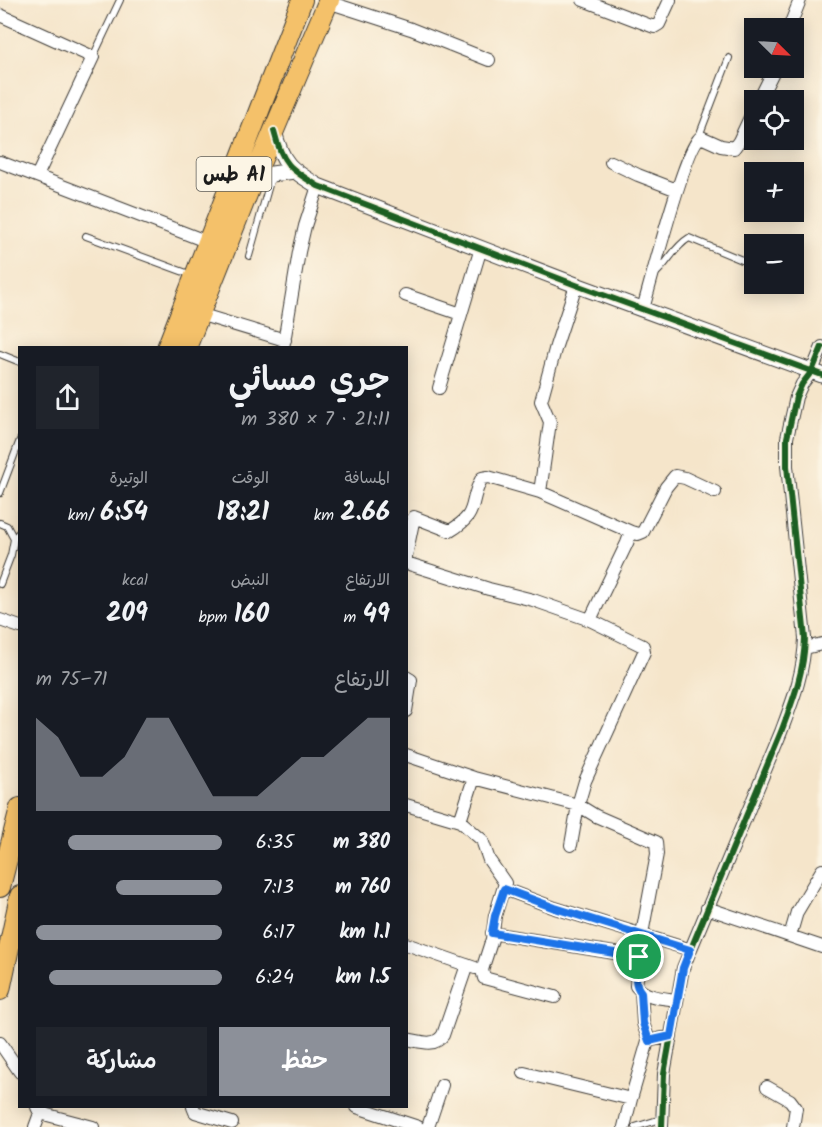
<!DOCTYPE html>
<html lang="ar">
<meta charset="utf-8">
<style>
body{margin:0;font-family:Kalam,"Playpen Sans Arabic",sans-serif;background:#20242c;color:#f1f3f6;direction:rtl;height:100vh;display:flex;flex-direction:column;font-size:22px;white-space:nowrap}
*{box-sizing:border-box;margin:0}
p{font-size:20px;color:#9ea1a6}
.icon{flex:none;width:33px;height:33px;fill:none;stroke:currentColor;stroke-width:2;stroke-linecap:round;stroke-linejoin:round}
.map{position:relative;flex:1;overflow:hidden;direction:ltr}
.details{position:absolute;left:18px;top:346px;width:390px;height:762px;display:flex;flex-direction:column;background:#171b24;border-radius:0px;box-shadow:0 3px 15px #0003;direction:rtl}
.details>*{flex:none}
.needle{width:39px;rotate:114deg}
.tools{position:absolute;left:744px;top:18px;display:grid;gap:12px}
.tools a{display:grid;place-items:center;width:60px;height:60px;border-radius:0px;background:#171b24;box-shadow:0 3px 15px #0003;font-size:30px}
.pin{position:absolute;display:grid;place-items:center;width:51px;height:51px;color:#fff;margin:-26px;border:3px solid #fff;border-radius:50%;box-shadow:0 2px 6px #0007}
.round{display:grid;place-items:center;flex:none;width:63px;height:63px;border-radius:0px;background:#20242c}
.summary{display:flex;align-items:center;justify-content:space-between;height:102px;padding:0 18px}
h1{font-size:33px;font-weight:600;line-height:45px}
.stats{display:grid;grid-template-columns:repeat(3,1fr);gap:9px;height:102px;padding:6px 18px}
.stats div{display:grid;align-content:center}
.stats b{font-size:26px;font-weight:600}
.stats small{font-size:16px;font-weight:400}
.stats p{font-size:16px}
.chart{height:168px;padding:12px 18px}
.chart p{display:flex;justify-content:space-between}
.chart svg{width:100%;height:108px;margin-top:6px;fill:#8c9099;opacity:.7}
.button{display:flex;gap:12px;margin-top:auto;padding:12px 18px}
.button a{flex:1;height:69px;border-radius:0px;background:#8c9099;color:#fff;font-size:24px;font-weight:600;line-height:69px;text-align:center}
.button a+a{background:#20242c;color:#f1f3f6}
ul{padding:0 18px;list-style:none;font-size:20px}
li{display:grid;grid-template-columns:96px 72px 1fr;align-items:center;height:45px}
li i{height:15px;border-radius:8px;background:#8c9099}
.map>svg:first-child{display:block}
</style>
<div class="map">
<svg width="822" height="1127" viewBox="0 0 822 1127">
<rect width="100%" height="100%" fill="#fcf5e5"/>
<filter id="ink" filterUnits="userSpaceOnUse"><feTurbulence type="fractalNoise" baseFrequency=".0167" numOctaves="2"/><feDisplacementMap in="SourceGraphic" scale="12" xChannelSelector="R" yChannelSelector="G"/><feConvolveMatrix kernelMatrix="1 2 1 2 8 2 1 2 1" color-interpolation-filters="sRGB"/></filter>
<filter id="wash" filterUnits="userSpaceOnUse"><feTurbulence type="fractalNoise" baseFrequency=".008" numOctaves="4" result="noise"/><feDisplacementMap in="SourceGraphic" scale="24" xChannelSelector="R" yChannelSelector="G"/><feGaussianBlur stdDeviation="1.35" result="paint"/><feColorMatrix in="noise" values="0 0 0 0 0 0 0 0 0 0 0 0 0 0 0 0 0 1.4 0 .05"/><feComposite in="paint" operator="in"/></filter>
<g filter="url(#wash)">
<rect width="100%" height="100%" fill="#f5e5ca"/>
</g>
<g filter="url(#ink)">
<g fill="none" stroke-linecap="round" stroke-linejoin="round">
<defs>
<path id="service" d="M93 57 120 0
M699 136 729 58
M86 236 192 275
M249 256 271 178
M655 274C668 263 674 247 689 238L742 260
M0 354 20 362
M0 493 20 440
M0 523 7 526 14 539 11 555 0 584
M14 539 20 531
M635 1127 661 1119"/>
<path id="minor" d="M583 0 654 27 659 24 670 0
M328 2 411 29 489 60
M0 15 93 57 37 176
M789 28 800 0
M759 100 775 68
M0 162 208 242
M611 162 638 175 677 190
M576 285 556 346 541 401 550 422 540 492 631 532 638 534 643 532 666 487 675 476 685 478 715 492
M405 295 461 314
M643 309C650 285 686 144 701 137L721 146 734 148 739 141 754 109
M199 314 285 340
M283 348 299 252 305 226 318 186
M439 388 481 248
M406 556 414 517 450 531C481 512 467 505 482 478L488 477 540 492
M406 563 489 589 533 600 590 620 643 646 644 652 585 781 578 805 571 845
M0 620 20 627
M590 620 627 543 631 532
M805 648 822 644
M406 677 411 680 406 711
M406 755 474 778 578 805 596 816 656 842 657 854 642 934 636 986C646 998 663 998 677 1000
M474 778 460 821 482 840 489 860 505 883 495 916 492 939 482 970 484 978 555 997
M406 805 460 821
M504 889 555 908 691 950
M707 908 822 947
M492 933 639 957
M790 936 797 912 822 870
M406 944 475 968
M641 991 643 1023 649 1041
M406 1039C420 1041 434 1048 443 1035L467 965
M0 1043 20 1072
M524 1073 631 1099
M767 1087 790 1100 796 1108 793 1127
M37 1107 40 1113 93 1127
M193 1107 195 1112 232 1123
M357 1107 418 1127
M35 1127 42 1108
M428 1127 442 1085
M624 1127 631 1099 648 1041 671 1036
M662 1127 664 1074 683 968 781 732C793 700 804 673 805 638L787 466V438L796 397 802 384 812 371 822 347"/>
<path id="tertiary" d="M274 131C282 164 290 169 318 186L576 285 822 375
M250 187 272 174 294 171"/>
<path id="trunk" d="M167 348 302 0
M186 348 250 187 329 0
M0 887 20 808
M0 990 20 896"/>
</defs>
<use href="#service" stroke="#3d3a36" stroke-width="8"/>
<use href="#minor" stroke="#3d3a36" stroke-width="14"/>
<use href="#tertiary" stroke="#3d3a36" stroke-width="17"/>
<use href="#trunk" stroke="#3d3a36" stroke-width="22"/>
<use href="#service" stroke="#fff" stroke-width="6"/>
<use href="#minor" stroke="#fff" stroke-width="12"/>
<use href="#tertiary" stroke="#fff" stroke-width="15"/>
<use href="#trunk" stroke="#f4c16a" stroke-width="20"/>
<defs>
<path id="cycleway" d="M274 131C282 164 290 169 318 186L576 285 822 375
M662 1127 664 1074 683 968 781 732C793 700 804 673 805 638L787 466V438L796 397 802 384 812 371 822 347"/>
</defs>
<use href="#cycleway" stroke="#fcf5e5" stroke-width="10"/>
<use href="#cycleway" stroke="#1b5e20" stroke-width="6"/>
</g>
</g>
<g fill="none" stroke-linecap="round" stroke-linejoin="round" filter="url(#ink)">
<defs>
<path id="route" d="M504 889 555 908 690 950 683 968 671 1036 649 1041 643 1023 641 992C632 983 638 968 639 957L492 933 495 916Z"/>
</defs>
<use href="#route" stroke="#fff" stroke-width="12"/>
<use href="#route" stroke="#1a73e8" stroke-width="8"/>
</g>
<g text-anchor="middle" stroke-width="4.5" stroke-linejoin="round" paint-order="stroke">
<rect fill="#fcf5e5" stroke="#5f5d58" stroke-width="1.5" x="196.5" y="157" width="75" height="34" rx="4.5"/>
<g font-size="20" font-weight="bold" fill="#1c1c1c">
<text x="234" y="181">طس A1</text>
</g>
</g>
</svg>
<div class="tools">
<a><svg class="needle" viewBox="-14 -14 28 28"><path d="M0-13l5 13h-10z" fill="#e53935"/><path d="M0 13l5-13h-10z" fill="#9ea1a6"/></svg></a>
<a><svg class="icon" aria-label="locate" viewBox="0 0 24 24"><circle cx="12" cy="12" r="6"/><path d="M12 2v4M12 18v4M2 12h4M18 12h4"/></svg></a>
<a>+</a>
<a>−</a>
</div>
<div class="pin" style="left:639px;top:957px;background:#1e9e55"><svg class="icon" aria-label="arrive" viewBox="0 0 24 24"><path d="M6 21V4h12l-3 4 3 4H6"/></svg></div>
<section class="details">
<div class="summary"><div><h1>جري مسائي</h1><p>21:11 · 7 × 380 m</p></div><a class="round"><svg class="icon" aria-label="share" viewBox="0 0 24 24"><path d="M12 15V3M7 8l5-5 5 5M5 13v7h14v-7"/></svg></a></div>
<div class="stats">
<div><p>المسافة</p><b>2.66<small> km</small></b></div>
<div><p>الوقت</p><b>18:21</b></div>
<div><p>الوتيرة</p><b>6:54<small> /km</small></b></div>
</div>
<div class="stats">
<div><p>الارتفاع</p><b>49<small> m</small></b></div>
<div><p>النبض</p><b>160<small> bpm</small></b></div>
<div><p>kcal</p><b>209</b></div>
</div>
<div class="chart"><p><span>الارتفاع</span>71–75 m</p>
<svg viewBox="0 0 160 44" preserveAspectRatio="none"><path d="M0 44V6L10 14L20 30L30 30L40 22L50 6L60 6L70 22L80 38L90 38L100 38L110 30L120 22L130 22L140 14L150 6L160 6V44z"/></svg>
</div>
<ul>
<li><b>380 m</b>6:35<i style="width:83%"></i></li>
<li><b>760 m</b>7:13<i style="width:57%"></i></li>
<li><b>1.1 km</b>6:17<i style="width:100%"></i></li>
<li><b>1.5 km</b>6:24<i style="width:93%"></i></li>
</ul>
<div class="button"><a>حفظ</a><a>مشاركة</a></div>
</section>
</div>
